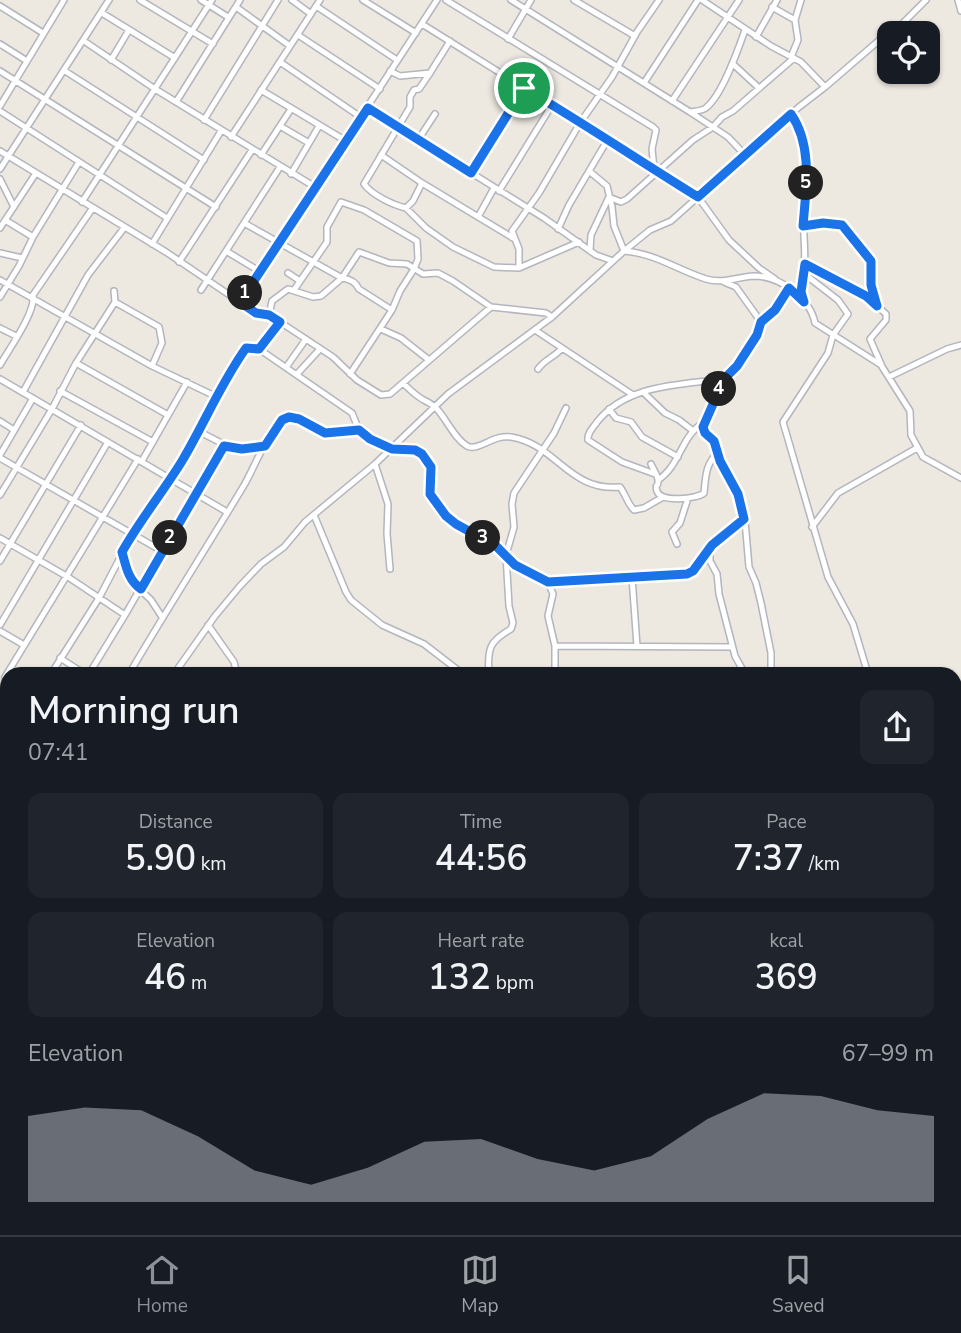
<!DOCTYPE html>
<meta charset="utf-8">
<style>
body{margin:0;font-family:"Nunito Sans",sans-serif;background:#20242c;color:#f1f3f6;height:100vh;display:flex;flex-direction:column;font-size:26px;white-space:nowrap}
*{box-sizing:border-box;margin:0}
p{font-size:23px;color:#9ea1a6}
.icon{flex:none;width:38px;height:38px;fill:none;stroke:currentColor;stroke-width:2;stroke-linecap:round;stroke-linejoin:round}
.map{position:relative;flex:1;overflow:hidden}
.details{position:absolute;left:0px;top:667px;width:962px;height:569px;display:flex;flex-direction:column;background:#171b24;border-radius:21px 21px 0 0;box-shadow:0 2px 5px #0004}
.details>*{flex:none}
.fabs{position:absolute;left:877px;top:21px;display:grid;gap:14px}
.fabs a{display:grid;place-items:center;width:63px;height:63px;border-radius:14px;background:#171b24;box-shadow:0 2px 5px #0004;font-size:35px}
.pin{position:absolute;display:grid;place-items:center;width:60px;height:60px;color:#fff;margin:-30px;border:4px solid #fff;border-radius:50%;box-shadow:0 2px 7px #0007}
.km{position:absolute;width:35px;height:35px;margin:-18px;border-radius:50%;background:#222;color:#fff;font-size:19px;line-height:35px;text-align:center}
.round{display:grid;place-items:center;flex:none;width:74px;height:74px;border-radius:14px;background:#20242c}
.summary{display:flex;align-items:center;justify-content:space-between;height:119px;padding:0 28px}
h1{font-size:38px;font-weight:600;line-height:52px}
.figures{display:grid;grid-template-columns:repeat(3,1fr);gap:10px;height:119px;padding:7px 28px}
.figures div{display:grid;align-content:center;border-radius:14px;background:#20242c;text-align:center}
.figures b{font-size:35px;font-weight:600}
.figures small{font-size:19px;font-weight:400}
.figures p{font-size:19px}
.chart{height:196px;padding:14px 28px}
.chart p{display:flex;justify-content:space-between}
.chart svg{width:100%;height:126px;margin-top:7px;fill:#8c9099;opacity:.7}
.menu{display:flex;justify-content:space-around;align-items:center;height:98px;border-top:2px solid #363941;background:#171b24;font-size:19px;color:#9ea1a6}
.menu a{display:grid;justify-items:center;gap:4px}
.menu .on{color:#8c9099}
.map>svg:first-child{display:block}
</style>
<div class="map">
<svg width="961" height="1235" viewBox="0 0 961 1235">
<rect width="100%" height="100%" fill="#ede8e0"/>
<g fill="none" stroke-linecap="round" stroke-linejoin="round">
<path stroke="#79c4ea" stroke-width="2" d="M0 1074 7 1080
M217 1228 229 1235"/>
<defs>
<path id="minor" d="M140 0 213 44
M201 0 228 17
M292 0 311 14
M363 0 416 33
M511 0 690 112C696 111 703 111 707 107 723 93 738 50 745 30
M574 0 635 36
M702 0 771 46 801 62 825 87
M958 0 961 11
M0 6 43 33
M316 6 397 60
M236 7 290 46
M772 7 795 20
M102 13 175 58
M422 24 654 169 652 149 656 130 653 127 446 0
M298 35 380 89
M756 37 777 0
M508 39 531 0
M84 41 155 89 315 187
M0 44 27 61
M791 57 798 40 795 20 801 0
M111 60 129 30
M280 62 362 118
M733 64 759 88
M0 71 216 207
M65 71 204 160
M390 71 400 76 430 73 450 41
M644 83 698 0
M261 90 346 141
M672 101 739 0
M176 102 240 0
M0 106 64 0
M367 108 544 218 596 255 613 261
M0 111 167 218
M690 112 728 137 746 156
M791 114C813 147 804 187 804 225 803 241 807 257 803 273L838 300 848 314 833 335 828 353 783 422 828 577 853 624 868 674
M204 120 278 0
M280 126 309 143
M231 137 320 0
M418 140 435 114
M0 151 166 252 256 313 269 315 280 322 333 357 357 380 381 395 390 394 491 307
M261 155 291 109
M381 155 422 183 513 238
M0 169 109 0
M589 171 607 186 612 207 614 226 624 251C654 253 678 270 706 279 723 284 737 277 754 276 780 276 810 298 815 323L881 365 910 411 911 435 923 457 961 478
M657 171 698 197 729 240 759 268 775 279
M471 173 524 88
M291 174 319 126
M0 179 14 207
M422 183 413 201 406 208C393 205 372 195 364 184L410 107V97L414 90 419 89 430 73
M499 191 552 105
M82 202 212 0
M406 208 426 228 453 247 494 267 519 268 579 242
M478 217 494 188
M5 220 33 237
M244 223 342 278C350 279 356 282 359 289L392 310
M803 227 823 223 842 225 871 261V285L876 303
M0 228 36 173
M558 229 569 205 608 139
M152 244 221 131
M590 250 591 235 609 197 621 202 627 199 693 140 713 127 722 117 733 111 794 58
M226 251 259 271
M0 253 22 258
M179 262 252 150
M805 264 866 296 886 314V320L870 339 881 364
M519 268V249L512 231 539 193 580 123 612 77 637 32 659 0
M288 273 300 281
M803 273 801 292 803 297
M0 280 152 366 217 397
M724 282 736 287 761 322
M201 290 280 167
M294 290 327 242V227L341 202 364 210 417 241 418 259 414 269 400 291 392 310 350 374
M0 297 19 266 33 237 79 162
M115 302 159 327 162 343 152 366
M240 302 437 0
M269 315 272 301 288 289 313 297 321 296 342 278 359 252 389 263 407 264 423 274 438 273 453 281 491 307 546 313 552 317
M0 328 16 336
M381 329 401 338 429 360
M535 330 633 395
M259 349 352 413 359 430 370 439 398 450H415L424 456 431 467 430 494 456 524 496 546 515 565 548 582 553 594 548 616 555 646V674
M76 363 168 415
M0 365C9 349 36 312 33 295L92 209
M287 366 306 339
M538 369C546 358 554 358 562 348
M297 374 320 349
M889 377 947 349 961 345
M0 379 227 512
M403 383C408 388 413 393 419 397 424 401 432 403 437 409 447 420 454 438 467 446 478 452 493 434 511 437 556 444 569 492 620 487 626 495 627 503 634 510L644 508 663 497
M60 391 153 442
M23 392 88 275 124 228
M643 392 665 413 679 420 692 430
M609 409 616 418 631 422 642 437 678 457
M0 421 14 430
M198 431 233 449 265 446
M0 455 33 398
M0 458 162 551 198 494 224 446
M142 461 187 382
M375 464 388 504 387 534 390 569
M651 464C653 469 658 476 658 480 659 488 654 483 657 491 661 503 697 499 704 493 706 475 705 465 719 451
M655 474 622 462 588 440C587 433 593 428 597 422 627 384 680 385 724 379
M658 480C680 466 681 436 703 423
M0 495 52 409 76 363 115 302 114 291
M314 515 346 592 351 600 382 625 424 644 463 674
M744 519 712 545 710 554V561L717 574 719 594 735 656 745 674
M812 527 838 493 917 448
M0 538 68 577 125 615 162 551
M677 544 672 532 680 523 688 498
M122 552 132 582 151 600 162 617
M0 561 81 425
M632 577 637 646
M548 582 687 574 693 571 710 549
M0 625 108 442
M208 625 234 662 237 674
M0 631 24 645
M555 646 732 647
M60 658 85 674
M51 674 99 598 133 533 184 458 232 368 246 348 259 349 280 322
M89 674 125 615
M129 674C166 611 205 550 243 487 253 471 269 428 284 419 296 412 312 429 323 432 333 436 349 434 359 430
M174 674 215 616 240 586 261 564 284 547 305 522 375 464 448 394 552 317 624 251 650 230 671 221 799 107 825 87 883 37 897 29 926 0
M489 674C487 648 490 641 511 629L513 623 509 606 506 555 514 527 512 504 514 493 554 433 566 408
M771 674V653L761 603 756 583 749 567 744 509 735 487 720 461 714 441 703 427 724 379 737 366 757 335 761 322 775 310 789 288
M5 677 138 459
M0 752 7 741
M0 807 7 810
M0 817 7 830
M956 866 961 869
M0 885 7 889
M956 911 961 917
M956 965 961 962
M956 993 961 998
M956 1003H961
M924 1228 930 1235"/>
</defs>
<use href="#minor" stroke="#b3b5bf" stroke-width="8"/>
<use href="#minor" stroke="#fff" stroke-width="5"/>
</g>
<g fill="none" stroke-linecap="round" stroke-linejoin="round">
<defs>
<path id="route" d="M524 88C583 123 640 161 698 197L791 114C813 146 806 189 803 226L823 223 842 225 871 261V285L877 306 866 296 805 264 801 292 804 302 789 288 775 310 761 322 757 335 737 366 724 379 703 427 705 433 714 441 720 461 738 494 744 519 712 545 693 571 687 574 548 582 515 565 496 546 456 524 446 516 430 494 431 467 422 454 415 450 392 449 370 439 359 430 325 433 299 419 289 417 282 420 265 446 242 449 224 446 141 589C128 580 126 566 122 552 140 520 163 492 182 461 204 424 221 383 246 348L259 349 280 322 269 315 256 313 240 302 368 108 471 173Z"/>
</defs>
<use href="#route" stroke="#fff" stroke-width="14"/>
<use href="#route" stroke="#1a73e8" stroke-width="9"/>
</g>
</svg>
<div class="fabs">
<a><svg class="icon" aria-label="locate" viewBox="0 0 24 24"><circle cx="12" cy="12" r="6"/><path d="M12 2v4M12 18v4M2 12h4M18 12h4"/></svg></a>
</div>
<div class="pin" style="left:524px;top:88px;background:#1e9e55"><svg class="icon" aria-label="arrive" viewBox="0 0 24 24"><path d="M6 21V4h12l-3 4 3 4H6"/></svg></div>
<b class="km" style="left:245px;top:293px">1</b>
<b class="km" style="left:170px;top:538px">2</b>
<b class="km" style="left:483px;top:538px">3</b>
<b class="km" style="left:719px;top:389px">4</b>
<b class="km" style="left:806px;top:183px">5</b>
<section class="details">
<div class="summary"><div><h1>Morning run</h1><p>07:41</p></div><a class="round"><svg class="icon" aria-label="share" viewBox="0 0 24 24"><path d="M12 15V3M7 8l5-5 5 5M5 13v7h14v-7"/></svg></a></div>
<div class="figures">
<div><p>Distance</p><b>5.90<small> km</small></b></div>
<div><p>Time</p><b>44:56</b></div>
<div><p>Pace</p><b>7:37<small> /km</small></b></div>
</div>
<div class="figures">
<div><p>Elevation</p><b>46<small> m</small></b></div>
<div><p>Heart rate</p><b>132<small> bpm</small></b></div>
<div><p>kcal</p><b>369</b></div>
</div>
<div class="chart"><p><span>Elevation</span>67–99 m</p>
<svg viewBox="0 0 160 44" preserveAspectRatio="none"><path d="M0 44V14L10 11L20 12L30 21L40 33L50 38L60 32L70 23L80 22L90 29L100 33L110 28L120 15L130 6L140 7L150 12L160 14V44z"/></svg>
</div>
</section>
</div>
<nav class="menu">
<a class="on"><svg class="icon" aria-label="home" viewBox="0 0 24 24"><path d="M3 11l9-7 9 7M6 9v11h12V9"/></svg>Home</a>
<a><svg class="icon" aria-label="map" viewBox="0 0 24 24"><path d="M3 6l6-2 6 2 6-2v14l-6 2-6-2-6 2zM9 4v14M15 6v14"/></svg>Map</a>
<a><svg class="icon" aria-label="saved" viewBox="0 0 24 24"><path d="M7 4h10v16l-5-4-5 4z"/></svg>Saved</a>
</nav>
